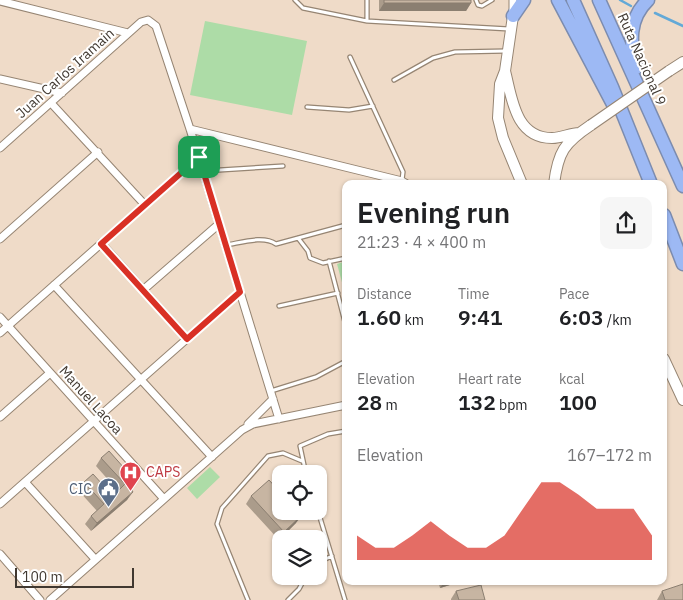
<!DOCTYPE html>
<meta charset="utf-8">
<style>
body{margin:0;font-family:"IBM Plex Sans",sans-serif;background:#f6f6f6;color:#202124;height:100vh;display:flex;flex-direction:column;font-size:19px;white-space:nowrap}
*{box-sizing:border-box;margin:0}
p{font-size:16px;color:#757577}
.icon{flex:none;width:28px;height:28px;fill:none;stroke:currentColor;stroke-width:2;stroke-linecap:round;stroke-linejoin:round}
.map{position:relative;flex:1;overflow:hidden}
.panel{position:absolute;left:342px;top:180px;width:325px;height:405px;display:flex;flex-direction:column;background:#fff;border-radius:10px;box-shadow:0 1px 4px #0004}
.panel>*{flex:none}
.buttons{position:absolute;left:272px;top:465px;display:grid;gap:10px}
.buttons a{display:grid;place-items:center;width:55px;height:55px;border-radius:10px;background:#fff;box-shadow:0 1px 4px #0004;font-size:25px}
.scale{position:absolute;left:15px;bottom:12px;width:119px;box-sizing:border-box;padding-left:5px;border:2px solid #403830;border-top:0;font-size:14px;line-height:18px;white-space:nowrap;color:#403830;-webkit-text-stroke:4px #fff;paint-order:stroke}
.pin{position:absolute;display:grid;place-items:center;width:42px;height:42px;color:#fff;margin:-21px;border-radius:10px;box-shadow:0 2px 8px #0006}
.round{display:grid;place-items:center;flex:none;width:52px;height:52px;border-radius:10px;background:#f6f6f6}
.overview{display:flex;align-items:center;justify-content:space-between;height:85px;padding:0 15px}
h1{font-size:28px;font-weight:600;line-height:38px}
.figures{display:grid;grid-template-columns:repeat(3,1fr);gap:8px;height:85px;padding:5px 15px}
.figures div{display:grid;align-content:center}
.figures b{font-size:21px;font-weight:600}
.figures small{font-size:14px;font-weight:400}
.figures p{font-size:14px}
.chart{height:140px;padding:10px 15px}
.chart p{display:flex;justify-content:space-between}
.chart svg{width:100%;height:90px;margin-top:5px;fill:#d93025;opacity:.7}
.map>svg:first-child{display:block}
</style>
<div class="map">
<svg width="683" height="600" viewBox="0 0 683 600">
<rect width="100%" height="100%" fill="#efdbc8"/>
<path fill="#addca7" d="M205 21 307 41 292 115 190 95Z
M346 261V297L337 264Z
M210 467 220 477 197 499 187 488Z"/>
<g fill="none" stroke-linecap="round" stroke-linejoin="round">
<path stroke="#63a9d7" stroke-width="2.5" d="M620 0 631 6
M655 13 683 26"/>
<defs>
<path id="service" d="M295 0 303 8 367 21 509 29
M476 0 478 5 482 6 492 0
M367 21V0
M350 57 403 172 402 180
M394 80 433 58 455 52 505 51
M307 107 349 110 373 106
M204 171 283 166
M298 238 308 251 310 258 323 263 346 258
M226 245C240 243 263 235 276 244L346 225
M329 261 346 326
M279 306 338 293
M271 391 316 377 346 361
M306 474 300 446 328 434 346 431
M318 511 345 600
M319 562 332 556
M248 600 217 524 222 508 268 456 283 453 302 461
M288 600 299 589 306 576"/>
<path id="minor" d="M513 0V15
M0 1 128 33
M0 79 62 93
M51 103 145 205
M190 129 402 181 407 184
M0 148 141 22 148 20 156 26 190 129 279 419
M0 239 98 152
M101 243 187 339
M54 285 212 457
M143 290 219 224
M0 317 164 499
M0 333 199 157
M0 417 50 373
M248 424 273 399
M25 482 95 559
M0 504 240 292
M0 554 40 600
M50 600 242 430 253 424 346 405"/>
<path id="secondary" d="M513 16 505 71 500 84 498 118 503 138 522 184
M505 71C512 98 515 138 552 138 562 138 570 133 579 133
M669 71 683 62
M554 184C558 152 564 143 591 125
M664 359 683 400"/>
<path id="motorway" d="M558 0 615 108
M573 0 612 87 651 184
M599 0 683 186
M513 16 524 0
M636 68C630 43 628 19 648 0
M664 215 683 264"/>
</defs>
<use href="#service" stroke="#968573" stroke-width="5.5"/>
<use href="#minor" stroke="#968573" stroke-width="9"/>
<use href="#secondary" stroke="#968573" stroke-width="12"/>
<use href="#motorway" stroke="#7c8caf" stroke-width="15"/>
<use href="#service" stroke="#fff" stroke-width="3"/>
<use href="#minor" stroke="#fff" stroke-width="7"/>
<use href="#secondary" stroke="#fff" stroke-width="10"/>
<use href="#motorway" stroke="#9db9f4" stroke-width="12"/>
<defs>
<path id="secondary-bridge" d="M591 125 669 71"/>
</defs>
<use href="#secondary-bridge" stroke="#968573" stroke-width="12" stroke-linecap="butt"/>
<use href="#secondary-bridge" stroke="#fff" stroke-width="10"/>
</g>
<path fill="#ab9c8b" d="M379 0H471V3L466 11H379Z
M101 458 131 480 132 490 127 500 91 531 85 524 91 516 97 511 78 490 84 482 113 496 118 491 96 466Z
M251 496 296 523 279 540 246 504Z
M438 581H463L440 588Z
M456 591 485 600H451V599Z
M662 591 683 600H657Z"/>
<path fill="#8b7f71" d="M384 3H471L466 11H379Z
M133 492 127 500 91 531 97 523Z
M302 515 296 523 279 540 284 532Z
M445 581H463L440 588Z"/>
<path fill="#c7b5a2" stroke="#8b7f71" d="M384 0H471V3H384Z
M109 451 133 478 130 480 135 485 131 489 133 492 97 523 91 516 104 504 84 482 93 474 113 496 125 484 101 458Z
M269 480 281 493V511H298L302 515 284 532 251 496Z
M683 584V600H665L662 591Z
M481 585 485 600H459L456 591Z"/>
<g fill="none" stroke-linecap="round" stroke-linejoin="round">
<defs>
<path id="route" d="M199 157 240 292 187 339 101 244Z"/>
</defs>
<use href="#route" stroke="#fff" stroke-width="10"/>
<use href="#route" stroke="#d93025" stroke-width="6"/>
</g>
<defs>
<symbol id="hospital-pin" viewBox="-11 -11 22 30"><path d="M0 17L-7.5 6A9.5 9.5 0 1 1 7.5 6Z" fill="#e0444e" stroke="#fff"/><path d="M-5-5h3v3.5h4V-5h3V5h-3V1.5h-4V5h-3Z" fill="#fff"/></symbol>
<symbol id="civic-pin" viewBox="-11 -11 22 30"><path d="M0 17L-7.5 6A9.5 9.5 0 1 1 7.5 6Z" fill="#5c6f8a" stroke="#fff"/><path d="M-.6-6.5H3V-4.5H.6V-3L4-1V1h2V6H-6V1h2V-1L-.6-3ZM-1.2 2.5V6h2.4V2.5Z" fill="#fff"/></symbol>
</defs>
<g fill-rule="evenodd">
<use href="#hospital-pin" x="118" y="460" width="25" height="34"/>
<use href="#civic-pin" x="96" y="476" width="25" height="34"/>
</g>
<g text-anchor="middle" stroke-width="4" stroke-linejoin="round" paint-order="stroke">
<g font-size="14" fill="#403830" stroke="#fff">
<text transform="translate(642 59) rotate(66)" y="5">Ruta Nacional 9</text>
<text transform="translate(65 73) rotate(-42)" y="5">Juan Carlos Iramain</text>
<text transform="translate(91 400) rotate(48)" y="5">Manuel Lacoa</text>
</g>
<g font-size="14" fill="#be3a42" stroke="#fff" text-anchor="start">
<text x="146" y="477">CAPS</text>
</g>
<g font-size="14" fill="#4e5e75" stroke="#fff" text-anchor="end">
<text x="92" y="494">CIC</text>
</g>
</g>
</svg>
<div class="buttons">
<a><svg class="icon" aria-label="locate" viewBox="0 0 24 24"><circle cx="12" cy="12" r="6"/><path d="M12 2v4M12 18v4M2 12h4M18 12h4"/></svg></a>
<a><svg class="icon" aria-label="layers" viewBox="0 0 24 24"><path d="M12 4l9 5-9 5-9-5zM3 14l9 5 9-5"/></svg></a>
</div>
<div class="scale">100 m</div>
<div class="pin" style="left:199px;top:157px;background:#1e9e55"><svg class="icon" aria-label="arrive" viewBox="0 0 24 24"><path d="M6 21V4h12l-3 4 3 4H6"/></svg></div>
<section class="panel">
<div class="overview"><div><h1>Evening run</h1><p>21:23 · 4 × 400 m</p></div><a class="round"><svg class="icon" aria-label="share" viewBox="0 0 24 24"><path d="M12 15V3M7 8l5-5 5 5M5 13v7h14v-7"/></svg></a></div>
<div class="figures">
<div><p>Distance</p><b>1.60<small> km</small></b></div>
<div><p>Time</p><b>9:41</b></div>
<div><p>Pace</p><b>6:03<small> /km</small></b></div>
</div>
<div class="figures">
<div><p>Elevation</p><b>28<small> m</small></b></div>
<div><p>Heart rate</p><b>132<small> bpm</small></b></div>
<div><p>kcal</p><b>100</b></div>
</div>
<div class="chart"><p><span>Elevation</span>167–172 m</p>
<svg viewBox="0 0 160 44" preserveAspectRatio="none"><path d="M0 44V32L10 38L20 38L30 32L40 25L50 32L60 38L70 38L80 32L90 19L100 6L110 6L120 12L130 19L140 19L150 19L160 32V44z"/></svg>
</div>
</section>
</div>
